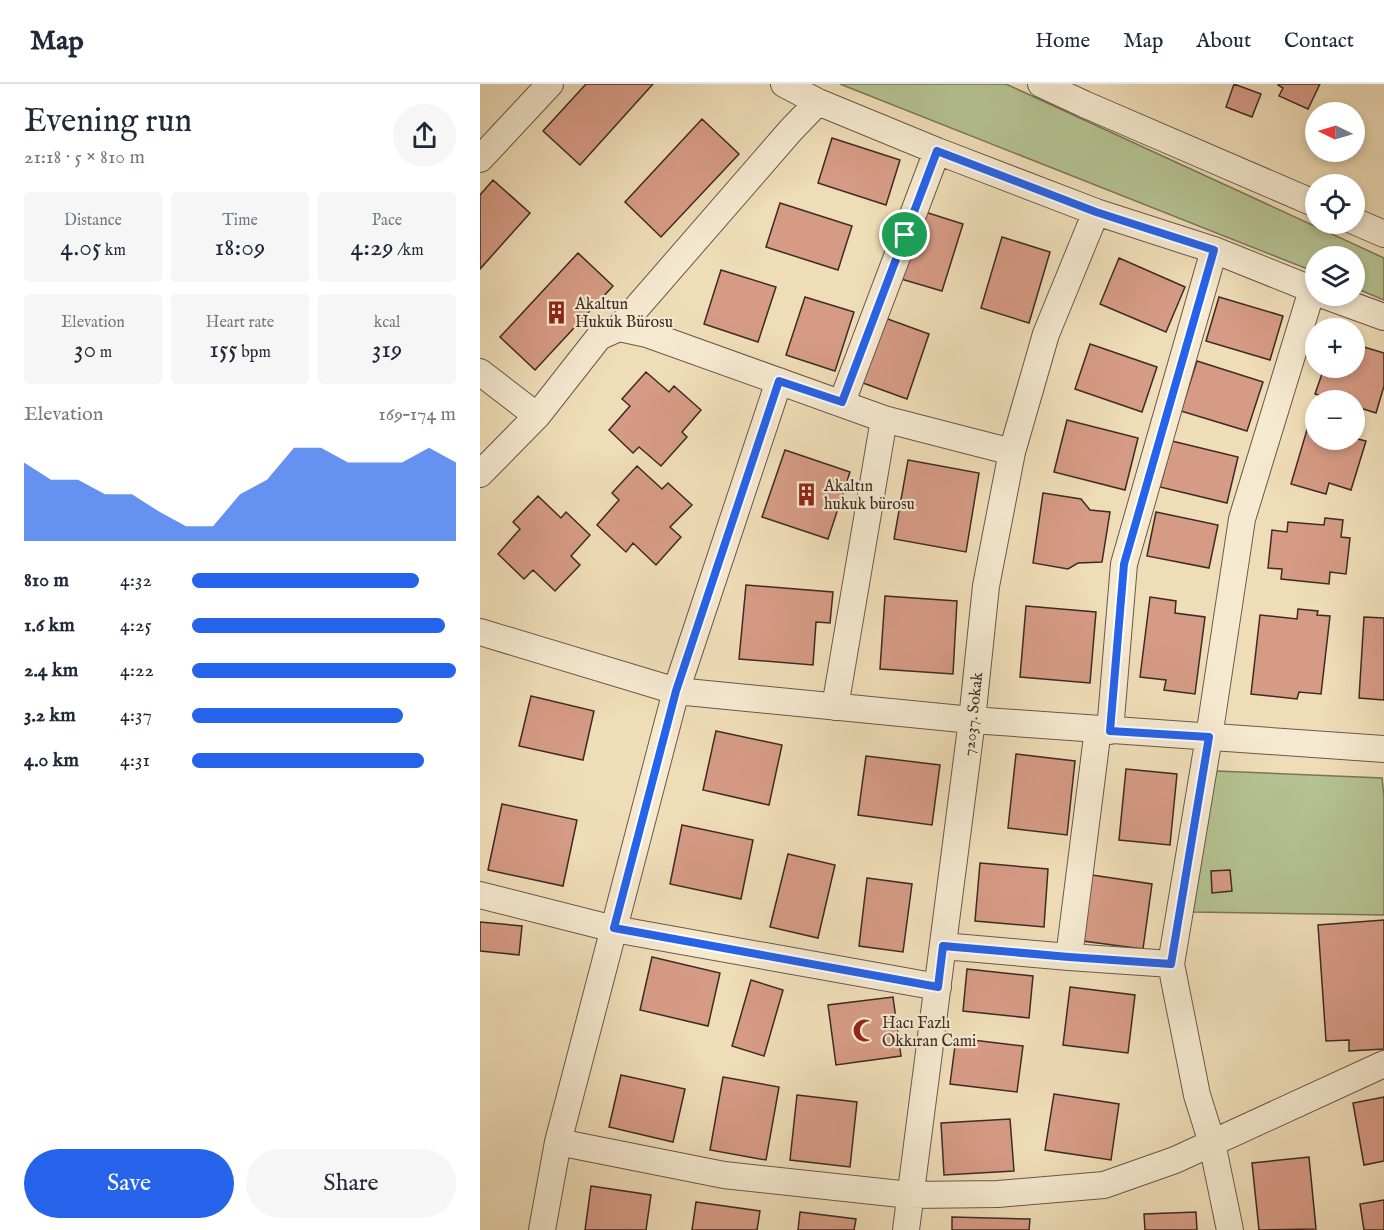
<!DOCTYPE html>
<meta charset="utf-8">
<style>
body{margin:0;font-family:"IM FELL English",serif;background:#f6f6f7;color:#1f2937;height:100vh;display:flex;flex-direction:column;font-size:22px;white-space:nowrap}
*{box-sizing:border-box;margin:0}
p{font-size:20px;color:#747a83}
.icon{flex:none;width:33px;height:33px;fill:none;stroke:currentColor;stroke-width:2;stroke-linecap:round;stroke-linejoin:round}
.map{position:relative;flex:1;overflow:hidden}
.sheet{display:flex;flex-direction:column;background:#fff;width:480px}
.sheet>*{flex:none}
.needle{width:39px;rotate:275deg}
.buttons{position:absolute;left:825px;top:18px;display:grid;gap:12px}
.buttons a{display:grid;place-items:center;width:60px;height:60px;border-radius:50%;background:#fff;box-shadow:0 3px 9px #0003;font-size:30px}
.pin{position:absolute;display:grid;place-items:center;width:51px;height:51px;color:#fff;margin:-26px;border:3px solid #fff;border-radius:50%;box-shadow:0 2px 6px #0007}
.round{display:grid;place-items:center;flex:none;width:63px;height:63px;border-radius:32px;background:#f6f6f7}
.headline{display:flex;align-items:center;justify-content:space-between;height:102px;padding:0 24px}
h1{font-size:33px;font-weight:600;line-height:45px}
.figures{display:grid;grid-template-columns:repeat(3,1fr);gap:9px;height:102px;padding:6px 24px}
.figures div{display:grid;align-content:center;border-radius:6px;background:#f6f6f7;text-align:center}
.figures b{font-size:26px;font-weight:600}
.figures small{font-size:16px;font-weight:400}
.figures p{font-size:16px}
.chart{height:168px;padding:12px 24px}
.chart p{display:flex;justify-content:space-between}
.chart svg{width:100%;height:108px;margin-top:6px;fill:#2563eb;opacity:.7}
.action{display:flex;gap:12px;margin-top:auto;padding:12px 24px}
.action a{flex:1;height:69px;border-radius:36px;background:#2563eb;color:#fff;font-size:24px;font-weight:600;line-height:69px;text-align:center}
.action a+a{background:#f6f6f7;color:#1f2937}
ul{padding:0 24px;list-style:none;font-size:20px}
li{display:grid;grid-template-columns:96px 72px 1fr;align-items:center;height:45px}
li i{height:15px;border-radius:8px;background:#2563eb}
header{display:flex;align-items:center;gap:36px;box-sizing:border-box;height:84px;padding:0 30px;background:#fff;border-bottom:2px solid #e0e1e3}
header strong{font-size:28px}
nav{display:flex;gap:33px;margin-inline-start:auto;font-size:21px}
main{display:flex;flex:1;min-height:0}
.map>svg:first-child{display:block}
</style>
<header>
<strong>Map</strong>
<nav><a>Home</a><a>Map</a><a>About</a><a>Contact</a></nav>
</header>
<main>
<section class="sheet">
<div class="headline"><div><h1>Evening run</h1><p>21:18 · 5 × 810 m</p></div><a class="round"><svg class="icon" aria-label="share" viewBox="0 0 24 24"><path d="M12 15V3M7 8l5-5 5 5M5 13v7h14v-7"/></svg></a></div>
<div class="figures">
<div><p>Distance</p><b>4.05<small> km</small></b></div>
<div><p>Time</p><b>18:09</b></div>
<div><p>Pace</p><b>4:29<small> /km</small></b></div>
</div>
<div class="figures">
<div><p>Elevation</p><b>30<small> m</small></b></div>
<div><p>Heart rate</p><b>155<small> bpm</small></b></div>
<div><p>kcal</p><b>319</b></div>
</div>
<div class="chart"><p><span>Elevation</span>169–174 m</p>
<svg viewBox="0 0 160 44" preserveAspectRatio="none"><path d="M0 44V12L10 19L20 19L30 25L40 25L50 32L60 38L70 38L80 25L90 19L100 6L110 6L120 12L130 12L140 12L150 6L160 12V44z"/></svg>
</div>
<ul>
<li><b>810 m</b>4:32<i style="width:86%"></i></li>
<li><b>1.6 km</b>4:25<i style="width:96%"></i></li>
<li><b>2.4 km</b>4:22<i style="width:100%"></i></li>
<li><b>3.2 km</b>4:37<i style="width:80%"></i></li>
<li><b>4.0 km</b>4:31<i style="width:88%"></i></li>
</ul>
<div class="action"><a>Save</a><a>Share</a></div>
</section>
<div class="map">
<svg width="904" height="1146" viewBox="0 0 904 1146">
<rect width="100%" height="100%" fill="#efddb7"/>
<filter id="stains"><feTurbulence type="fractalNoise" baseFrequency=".00333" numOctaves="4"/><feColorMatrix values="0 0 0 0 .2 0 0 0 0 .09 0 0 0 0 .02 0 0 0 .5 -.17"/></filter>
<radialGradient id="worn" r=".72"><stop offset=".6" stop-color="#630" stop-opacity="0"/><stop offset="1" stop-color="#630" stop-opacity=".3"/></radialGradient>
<path fill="#b5c291" stroke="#79765b" stroke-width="1.5" d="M360 0H526L904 174V216L875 204 874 172H836L835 188Z
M736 687 902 694 904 713V831L713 828Z"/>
<path fill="#d69b85" stroke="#3d2b25" stroke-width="1.5" d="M106 0H173L100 81 63 47Z
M754 0 781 10 772 33 746 23Z
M798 0H840L828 25 799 12 803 4 798 1Z
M222 35 259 70 181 153 145 118Z
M352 54 420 76 406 121 338 99Z
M13 96 50 129 0 185V111Z
M300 119 372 142 358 186 286 163Z
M442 127 483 140 462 207 421 195Z
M522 153 570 168 549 239 501 224Z
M98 169 133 202 55 286 20 253Z
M639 174 705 203 686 248 620 220Z
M241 186 296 203 278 258 224 240Z
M325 213 374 228 355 287 306 271Z
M739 213 803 232 790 276 726 257Z
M405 234 449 250 427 315 383 299Z
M610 260 677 283 662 328 595 305Z
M874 260 904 269V302L896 329 874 322V316H856L835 310 844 284H874Z
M717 277 783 298 767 347 701 327Z
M166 288 189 308 194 302 221 326 202 348 207 353 181 382 159 363 153 369 129 346 150 322 142 315Z
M831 332 836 333V356H874V354L886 357 871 406 849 399 846 410 811 400Z
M587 336 658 354 645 406 574 388Z
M692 357 758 373 747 419 680 403Z
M305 366 370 388 348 455 282 433Z
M428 376 499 389 486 468 414 455Z
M157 382 182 405 188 399 212 421 190 443 201 453 176 481 153 459 146 468 117 441 139 416 132 409Z
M563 409 601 415 610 426 630 428 622 478 598 479 588 485 553 479Z
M58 412 81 434 86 428 110 451 91 472 100 481 75 507 53 486 44 495 18 470 40 445 33 438Z
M676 428 738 441 729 484 667 472Z
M845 434 863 436 861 453 870 454 866 490 850 488 849 500 801 495 802 485 788 484 792 446 807 448 808 438 844 441Z
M266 501 353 508 350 539 336 538 333 581 259 575Z
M405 512 477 517 473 590 400 585Z
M670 513 696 517 695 529 725 533 715 610 684 606 686 596 660 593Z
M546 522 616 528 610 599 540 593Z
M818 525 838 527 837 531 850 532 841 610 819 608 817 615 771 610 780 531 817 535Z
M884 533 904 534V616L879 614Z
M51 612 114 627 103 676 39 662Z
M236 647 302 661 289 721 223 706Z
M536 670 595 677 587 751 528 744Z
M386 672 460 681 452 741 378 731Z
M646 685 697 690 690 761 639 756Z
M22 720 97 736 83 802 8 786Z
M202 741 273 756 261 815 190 800Z
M308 770 355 781 338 854 290 843Z
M500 779 568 785 564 843 495 837Z
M750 786 752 807 732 809 731 787Z
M612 791 672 800 663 865 603 857Z
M387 794 432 800 423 868 379 862Z
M904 836V965L869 967V956L846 957 838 841Z
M0 838 42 842 39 871 0 867Z
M172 873 240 889 228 942 160 926Z
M487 885 553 892 549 934 483 927Z
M271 896 303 906 284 972 252 962Z
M590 903 655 911 648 969 583 961Z
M413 913 421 972 356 981 348 921Z
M476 954 543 962 537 1008 470 1000Z
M141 991 205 1005 193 1058 129 1043Z
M243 993 299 1003 286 1076 230 1066Z
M574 1010 639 1020 631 1076 565 1066Z
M317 1011 377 1018 370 1083 310 1076Z
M904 1013V1077L884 1081 873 1019Z
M530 1035 534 1087 464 1091 461 1039Z
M829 1073 836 1145 779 1146 772 1079Z
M111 1102 171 1111 166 1146H105Z
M904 1116V1146H884L880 1120Z
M216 1118 280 1127 277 1146H212Z
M320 1128 376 1135 374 1146H318Z
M716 1128 717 1146H665L664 1130Z
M472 1133 550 1135 549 1146H472Z"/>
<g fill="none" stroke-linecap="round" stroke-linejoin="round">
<defs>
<path id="minor" d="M304 0 338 18 457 67
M561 0 604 20 836 120
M0 75 70 0
M874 137 904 150
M846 212 904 233
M139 244 311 46 338 18
M0 288 57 332
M362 318 457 67 616 128 734 166 836 207
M0 390 57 332 119 253 139 244 167 250 404 335 532 368
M0 548 196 607 492 636 904 665
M355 623 404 335
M630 647 644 480 734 166
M0 811 134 845 458 903
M463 862 589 873 691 880
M589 873 618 645
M78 1058 244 1091 430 1111 518 1110 624 1101 695 1076 904 980
M62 1146 78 1058 196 607 299 297
M426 1146 492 636 506 502 532 368 566 250 616 128
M750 1146 732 1059 717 1011 691 880 729 653 762 435 832 206"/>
</defs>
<use href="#minor" stroke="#6a584a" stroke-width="28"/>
<use href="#minor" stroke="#f5e9d0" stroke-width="26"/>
</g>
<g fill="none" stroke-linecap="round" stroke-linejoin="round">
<defs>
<path id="route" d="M457 67 616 128 734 166 644 480 630 647 729 653 691 880 589 873 463 862 458 903 134 844 196 607 299 297 362 318Z"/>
</defs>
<use href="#route" stroke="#fff" stroke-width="12"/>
<use href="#route" stroke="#2563eb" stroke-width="8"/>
</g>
<defs>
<symbol id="building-bare" viewBox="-9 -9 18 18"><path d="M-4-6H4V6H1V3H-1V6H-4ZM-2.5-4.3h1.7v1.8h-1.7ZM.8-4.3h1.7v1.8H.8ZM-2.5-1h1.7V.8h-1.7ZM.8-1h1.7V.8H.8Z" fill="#8f2418" stroke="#f5e9d0" stroke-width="2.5" paint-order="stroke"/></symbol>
<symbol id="mosque-bare" viewBox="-9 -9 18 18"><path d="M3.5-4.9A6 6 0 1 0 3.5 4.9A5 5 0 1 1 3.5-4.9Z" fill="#8f2418" stroke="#f5e9d0" stroke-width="2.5" paint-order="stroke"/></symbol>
</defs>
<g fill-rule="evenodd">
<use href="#building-bare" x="60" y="212" width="33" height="33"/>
<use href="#building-bare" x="310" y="394" width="33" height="33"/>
<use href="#mosque-bare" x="368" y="930" width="33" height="33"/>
</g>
<g text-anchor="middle" stroke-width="4.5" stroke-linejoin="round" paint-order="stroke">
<g font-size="16" fill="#3d2b25" stroke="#f5e9d0" text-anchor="start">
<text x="95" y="225">Akaltun<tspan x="95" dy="18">Hukuk Bürosu</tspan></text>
<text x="344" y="407">Akaltın<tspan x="344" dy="18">hukuk bürosu</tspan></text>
<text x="402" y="944">Hacı Fazlı<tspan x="402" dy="18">Okkıran Cami</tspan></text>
</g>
<g font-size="16" fill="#3d2b25" stroke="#f5e9d0">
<text transform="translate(492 630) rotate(-84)" y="6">72037. Sokak</text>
</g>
</g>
<rect width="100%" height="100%" filter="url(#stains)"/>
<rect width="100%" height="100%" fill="url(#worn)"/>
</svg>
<div class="buttons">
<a><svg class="needle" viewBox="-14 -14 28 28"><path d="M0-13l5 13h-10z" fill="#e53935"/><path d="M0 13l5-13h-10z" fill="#747a83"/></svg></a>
<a><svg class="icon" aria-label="locate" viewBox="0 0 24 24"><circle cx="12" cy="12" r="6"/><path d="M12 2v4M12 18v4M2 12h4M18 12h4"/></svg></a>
<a><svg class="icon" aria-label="layers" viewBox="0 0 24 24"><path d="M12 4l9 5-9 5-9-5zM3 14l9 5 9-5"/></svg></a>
<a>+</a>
<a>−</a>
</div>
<div class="pin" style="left:425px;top:151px;background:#1e9e55"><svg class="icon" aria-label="arrive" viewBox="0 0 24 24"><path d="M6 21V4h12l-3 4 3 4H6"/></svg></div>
</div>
</main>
